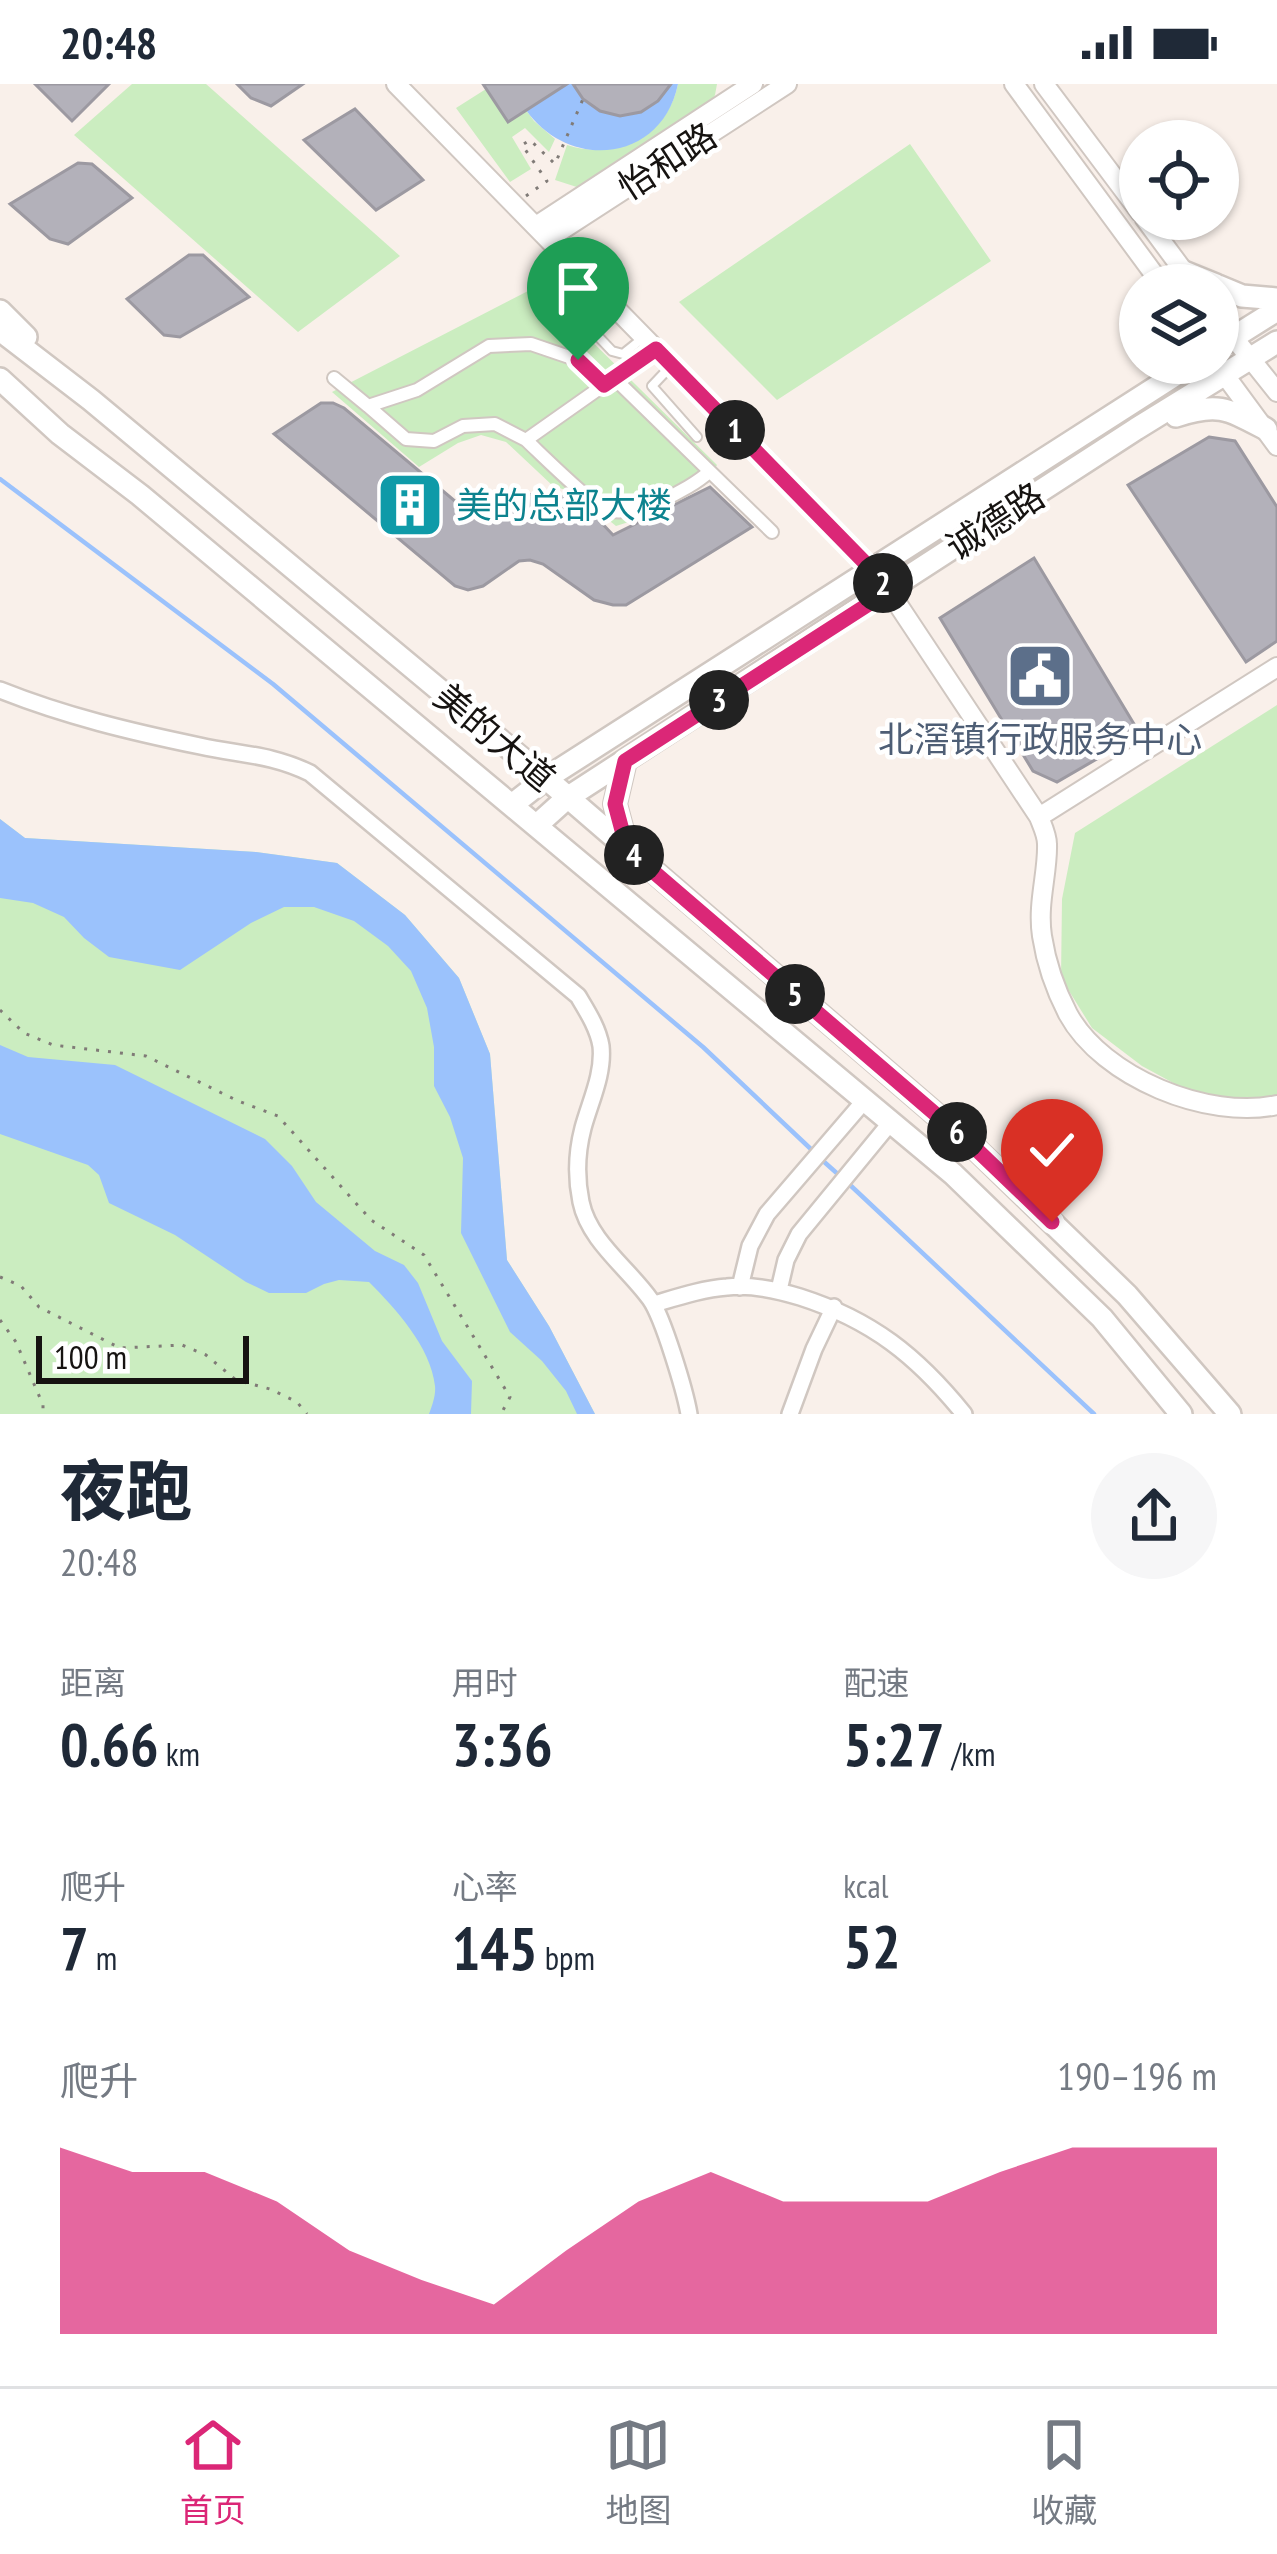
<!DOCTYPE html>
<html lang="zh">
<meta charset="utf-8">
<style>
body{margin:0;font-family:"PT Sans Narrow","Noto Sans SC",sans-serif;background:#f6f6f7;color:#1f2937;height:100vh;display:flex;flex-direction:column;font-size:45px;white-space:nowrap}
*{box-sizing:border-box;margin:0}
p{font-size:39px;color:#747a83}
.icon{flex:none;width:66px;height:66px;fill:none;stroke:currentColor;stroke-width:2;stroke-linecap:round;stroke-linejoin:round}
.map{position:relative;height:1330px;overflow:hidden}
.sheet{display:flex;flex-direction:column;background:#fff;flex:1}
.sheet>*{flex:none}
.tools{position:absolute;left:1119px;top:36px;display:grid;gap:24px}
.tools a{display:grid;place-items:center;width:120px;height:120px;border-radius:50%;background:#fff;box-shadow:0 3px 9px #0004;font-size:60px}
.scale{position:absolute;left:36px;bottom:30px;width:213px;box-sizing:border-box;padding-left:12px;border:6px solid #161311;border-top:0;font-size:33px;line-height:42px;white-space:nowrap;color:#161311;-webkit-text-stroke:9px #fff;paint-order:stroke}
.pin{position:absolute;display:grid;place-items:center;width:102px;height:102px;color:#fff;margin:-123px -51px;border-radius:50% 50% 50% 0;rotate:-45deg;box-shadow:0 0 12px #0007}
.pin .icon{rotate:45deg}
.km{position:absolute;width:60px;height:60px;margin:-30px;border-radius:50%;background:#222;color:#fff;font-size:33px;line-height:60px;text-align:center}
.round{display:grid;place-items:center;flex:none;width:126px;height:126px;border-radius:63px;background:#f6f6f7}
.headline{display:flex;align-items:center;justify-content:space-between;height:204px;padding:0 60px}
h1{font-size:66px;font-weight:800;line-height:90px}
.stats{display:grid;grid-template-columns:repeat(3,1fr);gap:18px;height:204px;padding:12px 60px}
.stats div{display:grid;align-content:center}
.stats b{font-size:60px;font-weight:800}
.stats small{font-size:33px;font-weight:400}
.stats p{font-size:33px}
.chart{height:336px;padding:24px 60px}
.chart p{display:flex;justify-content:space-between}
.chart svg{width:100%;height:216px;margin-top:12px;fill:#db2777;opacity:.7}
.status{display:flex;justify-content:space-between;align-items:center;height:84px;padding:0 60px;background:#fff;direction:ltr}
.status svg{height:33px;fill:currentColor}
.dock{display:flex;justify-content:space-around;align-items:center;height:168px;border-top:3px solid #e0e1e3;background:#fff;font-size:33px;color:#747a83}
.dock a{display:grid;justify-items:center;gap:6px}
.dock .selected{color:#db2777}
.map>svg:first-child{display:block}
</style>
<div class="status"><b>20:48</b><svg viewBox="0 0 49 12"><path d="M0 12V9h3v3zM5 12V6h3v6zM10 12V3h3v9zM15 12V0h3v12zM26 1h20v11H26zM47 4h2v5h-2z"/></svg></div>
<div class="map">
<svg width="1277" height="1330" viewBox="0 0 1277 1330">
<rect width="100%" height="100%" fill="#f9f0ea"/>
<path fill="#cbedc0" d="M132 0H206L400 172 298 248 74 51Z
M678 0H717L715 11 707 26 583 105 555 96 567 61C617 77 667 53 678 0Z
M486 5 526 26 534 37 555 55 549 68 525 44 512 53 531 85 510 98 456 24Z
M910 60 991 177 777 316 679 218Z
M528 207 554 220 717 381 707 398 635 436 616 442 575 409 553 402 506 358 481 351 458 359 419 383 332 308Z
M1277 621V1012L1231 1015 1188 1007 1142 982 1092 944 1061 894 1062 815 1075 749Z
M0 735 25 754 256 768 337 779 405 831 459 894 490 970 507 1176 549 1242 595 1330H0Z"/>
<path fill="#9bc2fc" d="M567 0H573C601 43 642 39 671 0H678C662 78 570 88 526 26Z
M0 735 25 754 256 768 337 779 405 831 459 894 490 970 507 1176 549 1242 595 1330H577L566 1307 542 1277 510 1248 461 1149 463 1074 450 1033 434 1002V963L427 924 411 887 388 862 354 837 314 823H284L251 839 180 886 109 873 84 854 64 833 33 819 0 814Z
M0 961 28 973 115 981 265 1055 292 1082 316 1118 375 1167 404 1181 418 1199 442 1257 472 1297 471 1330H429C432 1322 436 1311 435 1302 431 1263 395 1224 369 1198L339 1196 324 1200 306 1209H269L246 1198 175 1151 109 1119 99 1091 88 1081 0 1050Z"/>
<g fill="none" stroke-linecap="round" stroke-linejoin="round">
<path stroke="#9bc2fc" stroke-width="4.5" d="M0 395 273 600 703 963 814 1068
M822 1076 840 1092
M849 1100 1094 1330"/>
</g>
<path fill="#b3b1ba" stroke="#9c99a1" stroke-width="3" d="M35 0H109L72 37Z
M237 0H303L271 22 251 14Z
M483 0H567L508 38Z
M573 0H671L658 17 641 28 620 32 600 27 583 15Z
M355 25 423 96 376 126 304 56Z
M78 79 92 80 132 114 68 160 50 155 10 120Z
M189 171H203L249 213 180 253 164 251 127 215Z
M321 319H333L344 324 456 418 469 424H490L527 411 543 409 560 412 570 414 594 431 613 451 710 403 752 443 626 521H613L594 516 543 480 530 476 519 477 483 502 468 506 455 502 274 350Z
M1209 353 1235 357 1277 423V557L1246 578 1128 401Z
M1034 474 1140 650 1057 698 1033 687 940 534Z"/>
<g fill="none" stroke-linecap="round" stroke-linejoin="round">
<defs>
<path id="service" d="M577 230 612 267 623 270 643 254
M670 283 652 302 697 353"/>
<path id="pedestrian" d="M334 294 368 322 417 306 489 262 531 260 578 276 604 301 656 265
M614 294 772 448
M368 322 406 355 434 357 463 342 495 340 526 356 604 301
M526 356C541 370 590 419 605 425 632 436 689 406 709 388"/>
<path id="minor" d="M0 606C65 632 132 648 200 662 241 671 271 670 310 689L578 912C587 927 598 944 601 962 604 990 590 1018 583 1044 577 1067 576 1094 581 1118 589 1157 628 1184 650 1215 663 1233 685 1307 689 1330
M740 1203 750 1162 767 1130 865 1016
M779 1206 786 1176 799 1150 891 1038
M654 1220C678 1213 702 1205 727 1203 751 1200 777 1206 800 1213 872 1236 917 1272 964 1330
M790 1330 814 1265 834 1223"/>
<path id="tertiary" d="M396 0 873 487 889 507 1039 733C1042 741 1047 751 1047 760 1048 789 1037 819 1042 852 1046 878 1056 907 1068 930 1103 994 1208 1036 1277 1021
M1014 0 1162 201
M1044 0 1140 128
M1145 135 1191 197
M536 142 753 0
M548 155 787 0
M1218 234 1277 308
M1216 279 1277 362
M1039 733 1277 583"/>
<path id="secondary" d="M1184 188 1216 201
M1218 202 1242 212 1277 215
M0 227 26 253
M0 246 91 316 556 703 976 1065 1127 1211 1230 1330
M1218 263 1277 226
M0 295 60 350 140 411 953 1090 1102 1234 1181 1330
M1176 332C1218 318 1228 325 1266 345
M625 677 615 720 627 765
M512 721 545 695 1194 279
M537 741 567 714 1136 345 1277 258"/>
</defs>
<use href="#service" stroke="#d0c7c1" stroke-width="12"/>
<use href="#pedestrian" stroke="#d0c7c1" stroke-width="16"/>
<use href="#minor" stroke="#d0c7c1" stroke-width="20"/>
<use href="#tertiary" stroke="#d0c7c1" stroke-width="22"/>
<use href="#secondary" stroke="#d0c7c1" stroke-width="26"/>
<path stroke="#807b77" stroke-width="3" stroke-dasharray="3 9" stroke-linecap="butt" d="M526 112 547 97 522 61 530 56 555 80 583 15
M0 926 24 949 53 961 146 972 238 1017 278 1032 371 1136 424 1171 510 1313 501 1330
M0 1193 21 1202 39 1223 120 1264 182 1261 206 1271 236 1296 270 1305 297 1318 307 1330
M0 1236 16 1258 43 1321V1330"/>
<use href="#service" stroke="#fff" stroke-width="8"/>
<use href="#pedestrian" stroke="#fff" stroke-width="12"/>
<use href="#minor" stroke="#fff" stroke-width="15"/>
<use href="#tertiary" stroke="#fff" stroke-width="18"/>
<use href="#secondary" stroke="#fff" stroke-width="21"/>
</g>
<g fill="none" stroke-linecap="round" stroke-linejoin="round">
<defs>
<path id="route" d="M578 276 604 301 656 265 873 487 889 507 625 677 615 720 627 765 976 1065 1052 1138"/>
</defs>
<use href="#route" stroke="#fff" stroke-width="24"/>
<use href="#route" stroke="#db2777" stroke-width="15"/>
</g>
<defs>
<symbol id="building-square" viewBox="-11 -11 22 22"><rect x="-9" y="-9" width="18" height="18" rx="4" fill="#0f9aa8" stroke="#fff"/><path d="M-4-6H4V6H1V3H-1V6H-4ZM-2.5-4.3h1.7v1.8h-1.7ZM.8-4.3h1.7v1.8H.8ZM-2.5-1h1.7V.8h-1.7ZM.8-1h1.7V.8H.8Z" fill="#fff"/></symbol>
<symbol id="civic-square" viewBox="-11 -11 22 22"><rect x="-9" y="-9" width="18" height="18" rx="4" fill="#5c6f8a" stroke="#fff"/><path d="M-.6-6.5H3V-4.5H.6V-3L4-1V1h2V6H-6V1h2V-1L-.6-3ZM-1.2 2.5V6h2.4V2.5Z" fill="#fff"/></symbol>
</defs>
<g fill-rule="evenodd">
<use href="#building-square" x="372" y="383" width="76" height="76"/>
<use href="#civic-square" x="1002" y="554" width="76" height="76"/>
</g>
<g text-anchor="middle" stroke-width="9" stroke-linejoin="round" paint-order="stroke">
<g font-size="36" fill="#161311" stroke="#fff">
<text transform="translate(667 77) rotate(-33)" y="13">怡和路</text>
<text transform="translate(995 437) rotate(-33)" y="13">诚德路</text>
<text transform="translate(495 653) rotate(40)" y="13">美的大道</text>
</g>
<g font-size="36" fill="#0d838f" stroke="#fff" text-anchor="start">
<text x="456" y="434">美的总部大楼</text>
</g>
<g font-size="36" fill="#4e5e75" stroke="#fff">
<text x="1040" y="668">北滘镇行政服务中心</text>
</g>
</g>
</svg>
<div class="tools">
<a><svg class="icon" aria-label="locate" viewBox="0 0 24 24"><circle cx="12" cy="12" r="6"/><path d="M12 2v4M12 18v4M2 12h4M18 12h4"/></svg></a>
<a><svg class="icon" aria-label="layers" viewBox="0 0 24 24"><path d="M12 4l9 5-9 5-9-5zM3 14l9 5 9-5"/></svg></a>
</div>
<div class="scale">100 m</div>
<div class="pin" style="left:578px;top:276px;background:#1e9e55"><svg class="icon" aria-label="arrive" viewBox="0 0 24 24"><path d="M6 21V4h12l-3 4 3 4H6"/></svg></div>
<div class="pin" style="left:1052px;top:1138px;background:#d93025"><svg class="icon" aria-label="check" viewBox="0 0 24 24"><path d="M5 12l5 5 9-10"/></svg></div>
<b class="km" style="left:735px;top:346px">1</b>
<b class="km" style="left:883px;top:499px">2</b>
<b class="km" style="left:719px;top:616px">3</b>
<b class="km" style="left:634px;top:771px">4</b>
<b class="km" style="left:795px;top:910px">5</b>
<b class="km" style="left:957px;top:1048px">6</b>
</div>
<section class="sheet">
<div class="headline"><div><h1>夜跑</h1><p>20:48</p></div><a class="round"><svg class="icon" aria-label="share" viewBox="0 0 24 24"><path d="M12 15V3M7 8l5-5 5 5M5 13v7h14v-7"/></svg></a></div>
<div class="stats">
<div><p>距离</p><b>0.66<small> km</small></b></div>
<div><p>用时</p><b>3:36</b></div>
<div><p>配速</p><b>5:27<small> /km</small></b></div>
</div>
<div class="stats">
<div><p>爬升</p><b>7<small> m</small></b></div>
<div><p>心率</p><b>145<small> bpm</small></b></div>
<div><p>kcal</p><b>52</b></div>
</div>
<div class="chart"><p><span>爬升</span>190–196 m</p>
<svg viewBox="0 0 160 44" preserveAspectRatio="none"><path d="M0 44V6L10 11L20 11L30 17L40 27L50 33L60 38L70 27L80 17L90 11L100 17L110 17L120 17L130 11L140 6L150 6L160 6V44z"/></svg>
</div>
</section>
<nav class="dock">
<a class="selected"><svg class="icon" aria-label="home" viewBox="0 0 24 24"><path d="M3 11l9-7 9 7M6 9v11h12V9"/></svg>首页</a>
<a><svg class="icon" aria-label="map" viewBox="0 0 24 24"><path d="M3 6l6-2 6 2 6-2v14l-6 2-6-2-6 2zM9 4v14M15 6v14"/></svg>地图</a>
<a><svg class="icon" aria-label="saved" viewBox="0 0 24 24"><path d="M7 4h10v16l-5-4-5 4z"/></svg>收藏</a>
</nav>
